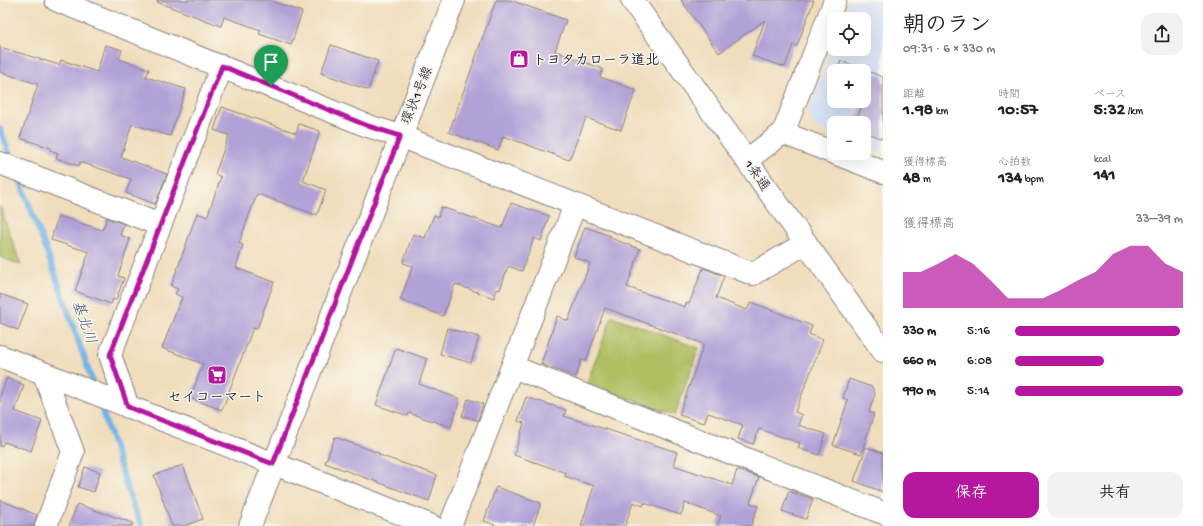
<!DOCTYPE html>
<html lang="ja">
<meta charset="utf-8">
<style>
body{margin:0;font-family:"Gochi Hand","Klee One",sans-serif;background:#f2f2f2;color:#222;height:100vh;display:flex;flex-direction:column;font-size:15px;white-space:nowrap}
*{box-sizing:border-box;margin:0}
p{font-size:13px;color:#767676}
.icon{flex:none;width:22px;height:22px;fill:none;stroke:currentColor;stroke-width:2;stroke-linecap:round;stroke-linejoin:round}
.map{position:relative;flex:1;overflow:hidden}
.side{display:flex;flex-direction:column;background:#fff;width:320px}
.side>*{flex:none}
.controls{position:absolute;left:827px;top:12px;display:grid;gap:8px}
.controls a{display:grid;place-items:center;width:44px;height:44px;border-radius:8px;background:#fff;box-shadow:0 4px 16px #0002;font-size:20px}
.pin{position:absolute;display:grid;place-items:center;width:34px;height:34px;color:#fff;margin:-41px -17px;border-radius:50% 50% 50% 0;rotate:-45deg;box-shadow:0 0 4px #0007}
.pin .icon{rotate:45deg}
.round{display:grid;place-items:center;flex:none;width:42px;height:42px;border-radius:12px;background:#f2f2f2}
.head{display:flex;align-items:center;justify-content:space-between;height:68px;padding:0 20px}
h1{font-size:22px;font-weight:800;line-height:30px}
.figures{display:grid;grid-template-columns:repeat(3,1fr);gap:6px;height:68px;padding:4px 20px}
.figures div{display:grid;align-content:center}
.figures b{font-size:17px;font-weight:800}
.figures small{font-size:11px;font-weight:400}
.figures p{font-size:11px}
.chart{height:112px;padding:8px 20px}
.chart p{display:flex;justify-content:space-between}
.chart svg{width:100%;height:72px;margin-top:4px;fill:#b5179e;opacity:.7}
.primary-button{display:flex;gap:8px;margin-top:auto;padding:8px 20px}
.primary-button a{flex:1;height:46px;border-radius:12px;background:#b5179e;color:#fff;font-size:16px;font-weight:800;line-height:46px;text-align:center}
.primary-button a+a{background:#f2f2f2;color:#222}
ul{padding:0 20px;list-style:none;font-size:13px}
li{display:grid;grid-template-columns:64px 48px 1fr;align-items:center;height:30px}
li i{height:10px;border-radius:5px;background:#b5179e}
main{display:flex;flex:1;min-height:0}
.map>svg:first-child{display:block}
</style>
<main>
<div class="map">
<svg width="883" height="526" viewBox="0 0 883 526">
<rect width="100%" height="100%" fill="#fbf7ec"/>
<filter id="ink" filterUnits="userSpaceOnUse"><feTurbulence type="fractalNoise" baseFrequency=".025" numOctaves="2"/><feDisplacementMap in="SourceGraphic" scale="8" xChannelSelector="R" yChannelSelector="G"/><feConvolveMatrix kernelMatrix="1 2 1 2 8 2 1 2 1" color-interpolation-filters="sRGB"/></filter>
<filter id="wash" filterUnits="userSpaceOnUse"><feTurbulence type="fractalNoise" baseFrequency=".012" numOctaves="4" result="noise"/><feDisplacementMap in="SourceGraphic" scale="16" xChannelSelector="R" yChannelSelector="G"/><feGaussianBlur stdDeviation="0.9" result="paint"/><feColorMatrix in="noise" values="0 0 0 0 0 0 0 0 0 0 0 0 0 0 0 0 0 1.4 0 .05"/><feComposite in="paint" operator="in"/></filter>
<g filter="url(#wash)">
<rect width="100%" height="100%" fill="#f0ddbc"/>
<path fill="#cadcf9" fill-rule="evenodd" d="M850 0H883V154L864 146V123H834V134L814 126 808 111 834 42V49H864V19H843ZM834 71H864V101H834Z"/>
<path fill="#aebe60" stroke="#68704e" d="M0 206 21 265 0 257Z
M612 316 699 348 675 415 587 383Z"/>
<g fill="none" stroke-linecap="round" stroke-linejoin="round">
<path stroke="#73b4e7" stroke-width="6" d="M0 129 13 163
M18 175 54 271 94 386
M99 401 133 506 142 526"/>
</g>
<g id="blocks">
<path fill="#b1a1d7" d="M157 0H268L302 12 291 45 259 34 261 30 224 17 221 26 157 2Z
M496 0H510L566 20 555 51 603 69 600 77 636 90 621 130 586 118 569 160 503 136 498 150 449 132Z
M681 0H814L797 46 793 45 785 67 752 56 765 20 719 53Z
M105 45 122 50 119 59 149 69 146 77 186 89 170 136 132 124 121 157 167 174 155 204 126 193 131 179 80 162 79 166 56 158 58 153 50 150 51 148 20 138 38 84 0 72V47L59 65 61 60 97 72Z
M331 45 378 61 368 90 321 73Z
M841 61 883 77V139L864 132V123H855L864 101V71H837Z
M222 107 296 133 299 124 320 131 303 181 326 190 317 215 257 194 239 243 243 245 236 268 274 282 257 329 253 328 222 410 190 398 203 364 162 348 182 297 175 294 178 289 171 286 179 264 197 213 207 217 221 177 215 174 229 135 214 130Z
M511 203 549 216 541 241 534 238 522 271 508 266 500 290 497 289 494 298 455 284 443 316 400 300 413 266 403 263 413 234 425 238 434 215 438 217 441 207 502 228Z
M58 216 102 230 107 218 124 224 120 235 130 239 118 276 124 278 116 300 113 299 111 304 75 291 89 252 51 240Z
M585 227 611 236 610 238 640 249 627 287 685 307 686 303 689 304 703 268 724 276 716 298 747 310 751 302 812 326 809 334 823 340 795 412 802 415 798 425 826 434 819 455 798 448 800 443 759 429 753 444 738 439 743 425 708 413 704 423 679 415 704 344 605 308 586 361 581 360 576 377 541 364 557 316 568 321 590 263 574 257Z
M0 294 28 304 18 330 0 323Z
M447 328 479 337 471 363 440 354Z
M396 348 427 359 419 384 460 399 451 427 409 413 408 416 376 405Z
M7 378 24 385 15 411 42 421 31 451 4 442 2 446H0V397Z
M849 379 872 387 875 394 869 412 874 414 861 454 833 445 848 400 843 398Z
M526 397 566 410 564 416 677 452 673 465 732 485 737 470 759 477 750 503 758 506 751 526H717L721 516 685 503 681 515 644 503 643 506 633 502 625 526H581L594 486 564 476 566 473 514 455 524 423 518 421Z
M468 399 483 404 478 420 462 416Z
M335 437 379 453V455L437 475 429 501 325 463Z
M866 447 883 453V492L854 481Z
M183 465 203 519 184 526H172L154 475Z
M85 467 100 472 94 492 78 487Z
M496 487 541 503 533 526H497L484 521Z
M789 491 813 499 806 519 782 511Z
M0 500 37 515 34 526H0Z
M77 504 133 523 132 526H69Z"/>
</g>
</g>
<g filter="url(#ink)">
<use href="#blocks" fill-opacity="0" stroke="#89807c" stroke-width="1"/>
<g fill="none" stroke-linecap="round" stroke-linejoin="round">
<defs>
<path id="minor" d="M56 0 368 126 400 136 753 274 806 243
M783 133 883 172
M748 159 783 133 835 0
M0 163 160 225
M0 356 432 526
M513 367 883 513
M44 374 73 452 46 526
M128 407 110 355 222 66
M450 526 575 205"/>
<path id="secondary" d="M632 0 883 351"/>
<path id="primary" d="M250 526 454 0"/>
</defs>
<use href="#minor" stroke="#89807c" stroke-width="24"/>
<use href="#secondary" stroke="#89807c" stroke-width="24"/>
<use href="#primary" stroke="#89807c" stroke-width="24"/>
<use href="#minor" stroke="#fff" stroke-width="22"/>
<use href="#secondary" stroke="#fff" stroke-width="22"/>
<use href="#primary" stroke="#fff" stroke-width="22"/>
</g>
</g>
<g fill="none" stroke-linecap="round" stroke-linejoin="round" filter="url(#ink)">
<defs>
<path id="route" d="M222 66 368 126 400 136 273 464 128 407 110 355Z"/>
</defs>
<use href="#route" stroke="#fff" stroke-width="8"/>
<use href="#route" stroke="#b5179e" stroke-width="5"/>
</g>
<defs>
<symbol id="shop-square" viewBox="-11 -11 22 22"><rect x="-9" y="-9" width="18" height="18" rx="4" fill="#b5179e" stroke="#fbf7ec"/><path d="M-5-2.5h2.3a2.7 3.5 0 0 1 5.4 0H5L5.5 6h-11ZM-1.5-2.5h3a1.5 2.3 0 0 0-3 0Z" fill="#fff"/></symbol>
<symbol id="supermarket-square" viewBox="-11 -11 22 22"><rect x="-9" y="-9" width="18" height="18" rx="4" fill="#b5179e" stroke="#fbf7ec"/><path d="M-6-5.5h2.5l.6 2H6L4.5 2H-2.5L-4.4-4H-6ZM-1.5 3.2a1.3 1.3 0 1 0 .1 0ZM3 3.2a1.3 1.3 0 1 0 .1 0Z" fill="#fff"/></symbol>
</defs>
<g fill-rule="evenodd">
<use href="#shop-square" x="508" y="48" width="22" height="22"/>
<use href="#supermarket-square" x="206" y="364" width="22" height="22"/>
</g>
<g text-anchor="middle" stroke-width="3" stroke-linejoin="round" paint-order="stroke">
<g font-size="14" font-weight="bold" fill="#22223b" stroke="#fbf7ec" text-anchor="start">
<text x="533" y="64">トヨタカローラ道北</text>
<text x="217" y="401" text-anchor="middle">セイコーマート</text>
</g>
<g font-size="14" fill="#22223b" stroke="#fbf7ec">
<text transform="translate(416 95) rotate(-68)" y="5">環状1号線</text>
<text transform="translate(758 175) rotate(56)" y="5">1条通</text>
</g>
<g font-size="15" font-style="italic" fill="#3e5577" stroke="#fbf7ec">
<text transform="translate(85 322) rotate(71)" y="5">基北川</text>
</g>
</g>
</svg>
<div class="controls">
<a><svg class="icon" aria-label="locate" viewBox="0 0 24 24"><circle cx="12" cy="12" r="6"/><path d="M12 2v4M12 18v4M2 12h4M18 12h4"/></svg></a>
<a>+</a>
<a>−</a>
</div>
<div class="pin" style="left:271px;top:86px;background:#1e9e55"><svg class="icon" aria-label="arrive" viewBox="0 0 24 24"><path d="M6 21V4h12l-3 4 3 4H6"/></svg></div>
</div>
<section class="side">
<div class="head"><div><h1>朝のラン</h1><p>09:31 · 6 × 330 m</p></div><a class="round"><svg class="icon" aria-label="share" viewBox="0 0 24 24"><path d="M12 15V3M7 8l5-5 5 5M5 13v7h14v-7"/></svg></a></div>
<div class="figures">
<div><p>距離</p><b>1.98<small> km</small></b></div>
<div><p>時間</p><b>10:57</b></div>
<div><p>ペース</p><b>5:32<small> /km</small></b></div>
</div>
<div class="figures">
<div><p>獲得標高</p><b>48<small> m</small></b></div>
<div><p>心拍数</p><b>134<small> bpm</small></b></div>
<div><p>kcal</p><b>141</b></div>
</div>
<div class="chart"><p><span>獲得標高</span>33–39 m</p>
<svg viewBox="0 0 160 44" preserveAspectRatio="none"><path d="M0 44V22L10 22L20 17L30 11L40 17L50 27L60 38L70 38L80 38L90 33L100 27L110 22L120 11L130 6L140 6L150 17L160 22V44z"/></svg>
</div>
<ul>
<li><b>330 m</b>5:16<i style="width:98%"></i></li>
<li><b>660 m</b>6:08<i style="width:53%"></i></li>
<li><b>990 m</b>5:14<i style="width:100%"></i></li>
</ul>
<div class="primary-button"><a>保存</a><a>共有</a></div>
</section>
</main>
